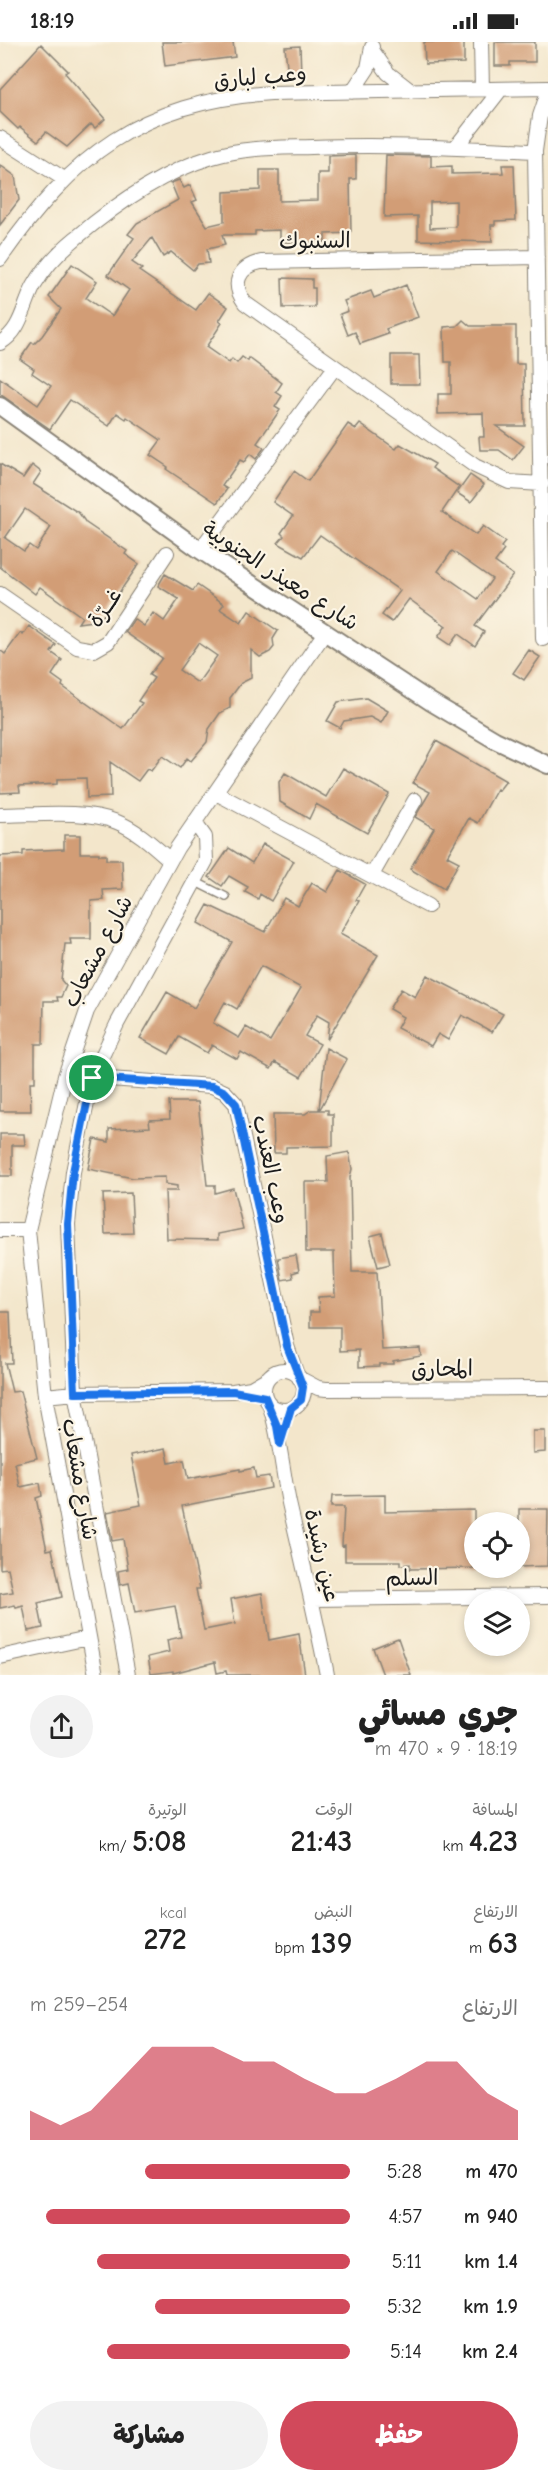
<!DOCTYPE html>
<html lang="ar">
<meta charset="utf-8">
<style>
body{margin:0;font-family:"Comic Neue","Playpen Sans Arabic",sans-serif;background:#f2f2f2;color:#222;direction:rtl;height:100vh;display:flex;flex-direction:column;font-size:22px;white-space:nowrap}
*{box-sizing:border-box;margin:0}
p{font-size:20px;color:#767676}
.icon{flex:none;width:33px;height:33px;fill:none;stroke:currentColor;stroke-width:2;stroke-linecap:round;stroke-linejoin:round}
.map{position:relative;height:1633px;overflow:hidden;direction:ltr}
.panel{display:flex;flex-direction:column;background:#fff;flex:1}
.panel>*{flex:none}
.fabs{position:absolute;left:464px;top:1470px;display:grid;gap:12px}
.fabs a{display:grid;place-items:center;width:66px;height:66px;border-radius:50%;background:#fff;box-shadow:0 3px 9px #0003;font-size:30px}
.pin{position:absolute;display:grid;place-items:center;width:51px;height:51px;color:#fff;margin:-26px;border:3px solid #fff;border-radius:50%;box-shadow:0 2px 6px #0007}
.round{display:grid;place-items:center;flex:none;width:63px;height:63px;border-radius:32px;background:#f2f2f2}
.head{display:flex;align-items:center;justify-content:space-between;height:102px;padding:0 30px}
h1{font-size:33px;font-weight:800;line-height:45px}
.metrics{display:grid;grid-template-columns:repeat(3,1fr);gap:9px;height:102px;padding:6px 30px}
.metrics div{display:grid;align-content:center}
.metrics b{font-size:30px;font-weight:800}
.metrics small{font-size:16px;font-weight:400}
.metrics p{font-size:16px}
.chart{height:168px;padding:12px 30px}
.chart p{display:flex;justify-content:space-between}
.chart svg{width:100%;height:108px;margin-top:6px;fill:#d1495b;opacity:.7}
.button{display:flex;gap:12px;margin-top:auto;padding:12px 30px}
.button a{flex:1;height:69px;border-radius:36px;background:#d1495b;color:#fff;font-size:24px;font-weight:800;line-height:69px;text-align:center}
.button a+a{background:#f2f2f2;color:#222}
ul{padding:0 30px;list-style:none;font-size:20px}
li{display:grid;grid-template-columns:96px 72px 1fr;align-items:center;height:45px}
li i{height:15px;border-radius:8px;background:#d1495b}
.status{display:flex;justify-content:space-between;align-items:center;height:42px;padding:0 30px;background:#fff;direction:ltr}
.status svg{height:16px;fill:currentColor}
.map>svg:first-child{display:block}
</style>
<div class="status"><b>18:19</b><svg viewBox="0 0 49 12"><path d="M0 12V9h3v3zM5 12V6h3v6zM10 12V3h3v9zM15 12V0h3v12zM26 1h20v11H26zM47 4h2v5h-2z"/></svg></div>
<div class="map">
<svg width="548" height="1633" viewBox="0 0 548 1633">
<rect width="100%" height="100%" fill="#fcf5e5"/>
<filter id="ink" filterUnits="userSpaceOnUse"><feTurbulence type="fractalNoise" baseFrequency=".0167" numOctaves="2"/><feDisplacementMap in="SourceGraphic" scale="12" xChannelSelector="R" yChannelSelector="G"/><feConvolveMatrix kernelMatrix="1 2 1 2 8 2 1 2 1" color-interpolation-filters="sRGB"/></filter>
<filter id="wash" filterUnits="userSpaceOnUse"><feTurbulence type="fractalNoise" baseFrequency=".008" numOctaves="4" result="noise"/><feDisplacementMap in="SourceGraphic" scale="24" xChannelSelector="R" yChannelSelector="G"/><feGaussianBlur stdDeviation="1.35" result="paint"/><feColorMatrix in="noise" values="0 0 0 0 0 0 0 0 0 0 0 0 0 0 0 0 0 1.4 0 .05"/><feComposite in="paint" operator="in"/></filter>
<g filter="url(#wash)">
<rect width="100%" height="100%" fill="#f3e6cb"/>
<g id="blocks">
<path fill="#d29d76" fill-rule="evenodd" d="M162 0H233L235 15 165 24Z
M424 0H464V21L425 22Z
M495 0H535V20H510V24H495Z
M41 2 68 29 65 31 105 77 95 86 91 82 67 105 46 90 38 99 20 85 18 87 0 70V47Z
M300 4 301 32 288 34 285 5Z
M356 113V137H350L351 191 325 192V200H280V188L255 189V193H222L225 203 207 207 209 221 198 222 193 228 171 210 163 215 152 196 132 220 142 227 139 229 196 268 208 251 228 265 219 279 222 281 206 305 229 321 232 317 237 321 242 315 248 319 249 316 282 341 276 350 282 354 275 365 280 368 257 401 264 406 256 417 250 412 244 420 240 418 222 444 227 447 217 461 166 427 168 425 150 413 161 398 127 375 126 377 117 371 109 384 70 358 50 387 0 352V336L38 363 51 344 32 331 34 327 20 317 32 300 34 302 42 294 61 267 49 255 72 222 97 239 86 256 112 274 129 248 108 233 134 196 128 192 137 181 178 158 171 141 179 138 184 146 190 143 197 158 192 160 207 184 224 180V150L260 148V128H279V159L318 158V131H328V114Z
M386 113 431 114V125L452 124V132L503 131 502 123H514L516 178 495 179V183H491L492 200 418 198V174L384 175ZM456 159V185L430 186V160Z
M0 123 15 134 19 158 0 183Z
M282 236 312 237V246H315V265L283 266Z
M406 243 418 275 386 287 388 292 360 302 355 290 348 293 340 272 348 269 344 259 371 249 374 256Z
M463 278 470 284H516V322H524L525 384H496L524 404 513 418 499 408H480L479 395H484L483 371 438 372V352H451V320H445L444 285 457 284Z
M391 313H419L420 342H391Z
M348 382 356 387 360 382 396 407 400 402 435 422 432 426 459 445 442 470 476 493 483 484 505 500 501 505 504 508 495 520 513 533 475 584 484 590 475 604 458 592 450 603 438 595 446 584 409 557 392 580 382 573 400 549 320 493 303 515 278 501 284 494 281 491 293 474 273 460 294 429 308 439ZM452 509 492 537 478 557 438 529Z
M0 422 23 436 32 423 41 430 33 442 79 471 86 481 127 509 125 512 139 522 100 578 78 581 82 575 40 545 35 552 0 525ZM25 467 51 485 36 508 29 503 24 509 5 496Z
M470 433 484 443 471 460 457 451Z
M165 532 193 549 197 543 224 562 220 567 241 581 249 569 278 589 273 597 274 605 270 610 260 615 251 608V636L241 641 230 656V666L220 671 209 687 207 700 191 719 187 716 180 726 162 714 151 729 147 727 138 739 110 720 111 755 87 756 86 736 57 737V742L19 744 20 750 0 751V608L5 612 20 591 23 593 29 584 56 603 51 610 62 618 52 633 63 641 62 644 123 687 142 661 138 659 154 636 149 633 162 616 125 590 134 577 144 584 153 571 164 579 179 557 158 544ZM198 601 217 614 198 641 179 628Z
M529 608 540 615 524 638 513 631Z
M366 656 388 669 381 681 370 675 344 679 340 686 327 679 338 660Z
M436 699 506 739 499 748 497 747 478 781 469 776 447 814 459 820 444 847 410 827 434 786 415 775 430 750 413 741Z
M343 726 389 752 367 791 316 762 309 777 280 760 279 740 285 731 326 755Z
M64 793H80V811H99V813H106V818H122L123 847 103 848 104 858 91 859V897H70L71 902H65L61 938 66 944 61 955H57L58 959H44L43 1002H35V1040H30L31 1069H0V814L23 813V809L64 807Z
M263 802 294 819 271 859 260 852 258 857 245 850 248 845 229 834 222 844 209 835 229 806 252 821Z
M340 828 365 842 356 858 359 859 340 892 378 913 327 998 329 980 317 973 305 994 320 1002 301 1035 275 1020 271 1027 241 1010 237 1017 212 1003 207 1011 179 995 169 1012 140 996 167 950 194 966 232 900 198 881 208 863 265 890 284 856 298 864 312 841 327 850ZM261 924 301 946 270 999 246 985 239 996 213 981 225 960 237 967Z
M427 933 503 972 492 990 462 973 448 998 438 992 431 1004 397 986 403 975 389 967 401 947 415 955Z
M326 1006 347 1017 320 1067H319Z
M169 1060H198L207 1143H215V1151L233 1146 243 1187 218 1192V1198L167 1197 165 1149H177V1144L165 1142V1135L133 1136 88 1127 94 1097 109 1100V1087L150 1085 149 1078 170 1077Z
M311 1068H328V1072H333V1104L286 1105V1111H274L273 1072H305Z
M0 1092H24L25 1103H12V1134H0Z
M349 1110 352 1127 350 1135 352 1230H377L382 1308 420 1306 421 1314 393 1319V1322H379V1324L359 1325V1308L340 1309V1285H310V1270H319L318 1255 335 1254 334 1210H306L305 1140H328L327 1114Z
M131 1151 133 1191 105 1192 103 1152Z
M382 1191 390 1222 378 1225 370 1194Z
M296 1213 299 1229 292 1231 293 1236 282 1238 278 1216Z
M0 1270H10L12 1321H5L12 1350 20 1349 37 1416 15 1421 20 1445 40 1441 42 1454 36 1456 47 1508 52 1507 62 1555 38 1561 43 1586 28 1589 23 1564 16 1566 15 1563 0 1566V1552L13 1550 8 1526 0 1527Z
M533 1389H545V1410L533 1411Z
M166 1406 169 1421 184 1418 188 1437 240 1427V1429L254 1426 256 1436 269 1434 271 1446 182 1464 200 1547H196L204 1588 235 1582 231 1557 262 1551 269 1598 299 1592 305 1633H227L226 1629 217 1631 215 1620 173 1631V1629L151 1632 148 1615 169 1610 167 1598 181 1595 175 1564 135 1571 129 1541 120 1543 118 1529 128 1527 123 1497 112 1499 107 1470 141 1463 131 1413Z
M385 1453V1470L474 1468V1526L410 1527V1522L401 1523V1519H345V1503L342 1504 344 1465H331L332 1454Z
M519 1467H548L547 1524 519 1525Z
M398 1596 411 1633H383L373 1606Z"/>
</g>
</g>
<g filter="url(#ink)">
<use href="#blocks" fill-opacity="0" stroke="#888174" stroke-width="1.5"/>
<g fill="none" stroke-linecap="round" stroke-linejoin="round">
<defs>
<path id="service" d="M196 840 226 855"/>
<path id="minor" d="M481 0 482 47
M372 8 388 31 411 49
M352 50 368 26 372 5
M0 96 64 137
M455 106 501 47
M537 215 261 220C238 225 231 242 245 261L475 424 509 440 542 442
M0 217C73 113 140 60 271 51L548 46
M0 301C22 288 23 264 34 244 44 226 60 209 76 196 116 162 162 130 212 115 245 105 278 106 312 105 386 102 461 106 535 109
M200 508 335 325
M0 552 77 605 94 608 108 600 167 511
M543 597 535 109 540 74 548 50
M216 751 428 864
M0 773C35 773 85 767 117 780 137 788 154 804 170 818
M372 833 415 758
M65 1034 212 1044 225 1050 236 1062 287 1304 297 1333
M0 1188H28
M264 1348a20 20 0 1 1 40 0a20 20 0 1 1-40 0Z
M299 1336 318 1346 326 1347 548 1346
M45 1354 75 1351 233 1349 251 1346 268 1336
M269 1361C280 1394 282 1427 289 1461 302 1518 316 1575 327 1633
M313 1557 548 1554
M0 1615 88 1596
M96 1633 45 1354 28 1188 65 1034 87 969 177 806 326 589
M128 1633 75 1351 68 1182 73 1130 92 1036 117 982 206 819 205 795 195 781"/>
<path id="tertiary" d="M0 364 200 508 431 660 495 698 548 723"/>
</defs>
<use href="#service" stroke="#888174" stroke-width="10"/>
<use href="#minor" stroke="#888174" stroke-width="16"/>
<use href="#tertiary" stroke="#888174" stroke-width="20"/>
<use href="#service" stroke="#fff" stroke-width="7"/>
<use href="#minor" stroke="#fff" stroke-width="14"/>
<use href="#tertiary" stroke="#fff" stroke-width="16"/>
</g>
</g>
<g fill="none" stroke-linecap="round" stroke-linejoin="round" filter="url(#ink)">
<defs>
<path id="route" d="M92 1036 212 1044 225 1050 236 1062 287 1304 303 1345 301 1358 291 1366 280 1402 277 1384 265 1355 233 1349 75 1351 68 1182 73 1130Z"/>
</defs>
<use href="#route" stroke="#fff" stroke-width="12"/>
<use href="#route" stroke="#1a73e8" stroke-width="8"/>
</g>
<g text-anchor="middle" stroke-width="4.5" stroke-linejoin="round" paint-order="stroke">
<g font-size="22" fill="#1c1c1c" stroke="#fcf5e5">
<text transform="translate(260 34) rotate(-5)" y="8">وعب لبارق</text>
<text transform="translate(315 198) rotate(-1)" y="8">السنبوك</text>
<text transform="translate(281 533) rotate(33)" y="8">شارع معيذر الجنوبية</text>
<text transform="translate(104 565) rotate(-55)" y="8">غــرّة</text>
<text transform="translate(97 909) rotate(-62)" y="8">شارع مشعاب</text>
<text transform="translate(272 1127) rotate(78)" y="8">وعب العندب</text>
<text transform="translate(442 1326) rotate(-1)" y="8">المحارق</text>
<text transform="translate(81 1437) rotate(80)" y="8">شارع مشعاب</text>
<text transform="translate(323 1513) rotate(77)" y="8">عين رشيدة</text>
<text transform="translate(412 1535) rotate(-1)" y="8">السلم</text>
</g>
</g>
</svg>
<div class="fabs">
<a><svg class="icon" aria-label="locate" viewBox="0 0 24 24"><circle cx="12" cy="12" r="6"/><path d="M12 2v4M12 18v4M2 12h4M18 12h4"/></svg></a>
<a><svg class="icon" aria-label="layers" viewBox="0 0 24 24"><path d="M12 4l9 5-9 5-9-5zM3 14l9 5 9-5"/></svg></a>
</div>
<div class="pin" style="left:92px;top:1036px;background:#1e9e55"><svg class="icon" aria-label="arrive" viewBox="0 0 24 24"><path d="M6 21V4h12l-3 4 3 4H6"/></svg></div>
</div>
<section class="panel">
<div class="head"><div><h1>جري مسائي</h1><p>18:19 · 9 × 470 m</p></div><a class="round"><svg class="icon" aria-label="share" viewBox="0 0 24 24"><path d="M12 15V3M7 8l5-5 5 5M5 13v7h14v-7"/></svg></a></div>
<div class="metrics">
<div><p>المسافة</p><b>4.23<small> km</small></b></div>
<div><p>الوقت</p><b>21:43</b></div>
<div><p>الوتيرة</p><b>5:08<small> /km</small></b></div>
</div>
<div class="metrics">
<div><p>الارتفاع</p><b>63<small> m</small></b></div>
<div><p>النبض</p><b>139<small> bpm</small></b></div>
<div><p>kcal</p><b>272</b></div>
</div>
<div class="chart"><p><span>الارتفاع</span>254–259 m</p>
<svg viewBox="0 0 160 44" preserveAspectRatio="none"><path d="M0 44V32L10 38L20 32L30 19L40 6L50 6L60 6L70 12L80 12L90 19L100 25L110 25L120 19L130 12L140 12L150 25L160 32V44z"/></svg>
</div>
<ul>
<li><b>470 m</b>5:28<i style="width:64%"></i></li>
<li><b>940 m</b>4:57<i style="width:95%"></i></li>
<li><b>1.4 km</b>5:11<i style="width:79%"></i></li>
<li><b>1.9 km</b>5:32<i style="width:61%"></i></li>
<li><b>2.4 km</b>5:14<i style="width:76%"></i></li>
</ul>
<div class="button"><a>حفظ</a><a>مشاركة</a></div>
</section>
